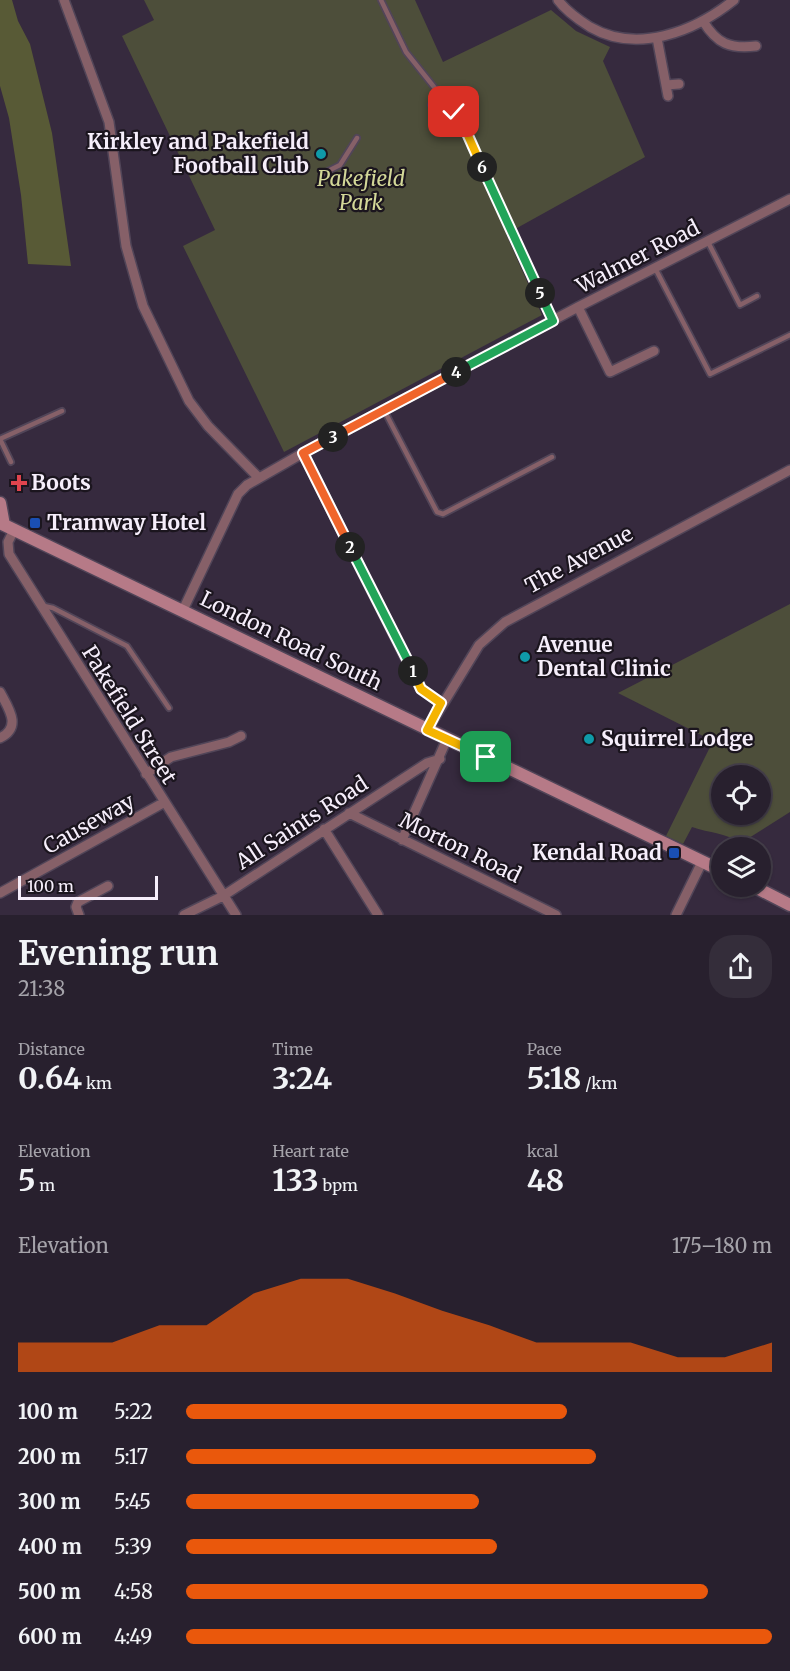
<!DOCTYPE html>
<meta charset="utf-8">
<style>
body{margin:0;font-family:Merriweather,serif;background:#342d3a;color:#f1f3f6;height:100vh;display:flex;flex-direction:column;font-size:22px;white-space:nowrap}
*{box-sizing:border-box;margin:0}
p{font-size:20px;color:#a5a3aa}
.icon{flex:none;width:33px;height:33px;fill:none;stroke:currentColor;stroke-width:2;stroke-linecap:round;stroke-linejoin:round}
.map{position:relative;height:915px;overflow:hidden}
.side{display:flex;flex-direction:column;background:#28202e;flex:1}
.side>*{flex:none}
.controls{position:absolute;left:711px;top:765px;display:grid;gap:12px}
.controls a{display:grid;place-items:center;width:60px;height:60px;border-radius:50%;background:#28202e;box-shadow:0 2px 4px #0004,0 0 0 2px #443e4a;font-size:30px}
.scale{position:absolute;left:18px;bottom:15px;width:140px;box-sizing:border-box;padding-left:6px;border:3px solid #f6eefb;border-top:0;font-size:16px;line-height:21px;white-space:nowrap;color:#f6eefb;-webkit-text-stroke:4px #1b151e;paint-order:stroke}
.pin{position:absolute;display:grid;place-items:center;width:51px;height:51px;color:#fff;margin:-26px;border-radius:12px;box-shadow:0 3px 9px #0006}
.km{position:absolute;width:30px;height:30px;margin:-15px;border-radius:50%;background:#222;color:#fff;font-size:16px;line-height:30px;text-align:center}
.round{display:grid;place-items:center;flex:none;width:63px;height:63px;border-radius:24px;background:#342d3a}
.overview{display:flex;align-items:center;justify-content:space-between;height:102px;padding:0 18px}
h1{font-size:33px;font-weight:700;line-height:45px}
.metrics{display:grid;grid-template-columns:repeat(3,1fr);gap:9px;height:102px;padding:6px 18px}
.metrics div{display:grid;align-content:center}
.metrics b{font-size:30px;font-weight:700}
.metrics small{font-size:16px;font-weight:400}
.metrics p{font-size:16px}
.chart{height:168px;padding:12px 18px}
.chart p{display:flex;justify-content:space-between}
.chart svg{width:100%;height:108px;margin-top:6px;fill:#ea580c;opacity:.7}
ul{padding:0 18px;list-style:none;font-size:20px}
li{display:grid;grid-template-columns:96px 72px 1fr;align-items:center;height:45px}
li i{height:15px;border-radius:8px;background:#ea580c}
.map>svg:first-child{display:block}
</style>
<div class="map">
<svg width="790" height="915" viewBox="0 0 790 915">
<rect width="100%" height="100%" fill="#362a3e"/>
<path fill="#4d4e3a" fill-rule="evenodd" d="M144 0H415L443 62 551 10 576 31 610 47 603 61 645 157 506 234 542 315 284 452 183 246 215 230 122 36 154 20Z
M790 604V812L741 843C727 833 709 833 692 827L683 844 666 836 713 741 618 693ZM722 776H760V814H722Z"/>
<path fill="#585a36" d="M0 0H12L18 21 30 44 52 133 71 266 28 264 21 195 9 118 0 86Z"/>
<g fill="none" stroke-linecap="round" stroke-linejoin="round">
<defs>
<path id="service" d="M381 0 406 52 462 122 553 321
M431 105 442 100
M322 174 340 165 357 138
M708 242 740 305 757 296
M655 268 710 374 790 335
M384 410 437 512 443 514 552 457
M0 439 62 411
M0 439 11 462
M44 606 53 608 127 646 169 708"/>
<path id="minor" d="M64 0 109 122 126 246 143 306 189 401 208 426 259 478
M558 0C566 11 579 20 590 27 637 54 694 32 734 0
M703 21C717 44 730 49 756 46
M657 38 668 96
M666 85 679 84
M578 307 610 372 654 351
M303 453 421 689 441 703
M14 530 8 542 9 554 236 915
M183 610 238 494 247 485 303 453 578 307 790 199
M0 692C9 709 22 727 0 738
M427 730 479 645 505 622 790 470
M146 774 171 757 229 742 241 736
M349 813 556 915
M324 829 378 915
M402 840 447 739
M0 893 163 803
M79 915 76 907 78 902 108 886
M184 915 223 896 427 763 440 759
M676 915 702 862"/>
<path id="secondary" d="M0 503 4 525
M0 523 722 871
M753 886 790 905"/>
</defs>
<use href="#service" stroke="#514558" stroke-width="8"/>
<use href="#minor" stroke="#514558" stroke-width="12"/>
<use href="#secondary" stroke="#514558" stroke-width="15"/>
<use href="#service" stroke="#866068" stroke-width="4.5"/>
<use href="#minor" stroke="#866068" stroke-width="9"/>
<use href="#secondary" stroke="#b67a87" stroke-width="12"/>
</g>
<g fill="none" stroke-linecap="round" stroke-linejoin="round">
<defs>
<path id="split-1" d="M413 671 421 689 441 703 427 730 486 757"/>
<path id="split-2" d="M350 547 413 671"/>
<path id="split-3" d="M333 437 303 453 350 547"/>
<path id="split-4" d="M333 437 456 372"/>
<path id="split-5" d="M456 372 553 321 540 293"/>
<path id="split-6" d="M482 167 540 293"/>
<path id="split-7" d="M454 112 462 122 482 167"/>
</defs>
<use href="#split-1" stroke="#fff" stroke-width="12"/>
<use href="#split-2" stroke="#fff" stroke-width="12"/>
<use href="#split-3" stroke="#fff" stroke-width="12"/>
<use href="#split-4" stroke="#fff" stroke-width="12"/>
<use href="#split-5" stroke="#fff" stroke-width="12"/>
<use href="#split-6" stroke="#fff" stroke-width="12"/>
<use href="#split-7" stroke="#fff" stroke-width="12"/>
<use href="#split-1" stroke="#f5b400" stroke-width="8"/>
<use href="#split-2" stroke="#22a559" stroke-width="8"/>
<use href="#split-3" stroke="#f0652b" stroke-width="8"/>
<use href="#split-4" stroke="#f0652b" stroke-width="8"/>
<use href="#split-5" stroke="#22a559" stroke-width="8"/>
<use href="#split-6" stroke="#22a559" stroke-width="8"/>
<use href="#split-7" stroke="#f5b400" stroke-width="8"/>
</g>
<g fill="#0f9aa8" stroke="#1b151e" stroke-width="2">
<circle cx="321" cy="154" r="6"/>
<circle cx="525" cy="657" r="6"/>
<circle cx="589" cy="739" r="6"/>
</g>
<path fill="#e0444e" stroke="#1b151e" stroke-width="2" d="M16 474h6v6h6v6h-6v6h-6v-6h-6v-6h6z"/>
<g fill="#1a4fb4" stroke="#1b151e" stroke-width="2">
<rect x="29" y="517" width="12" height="12" rx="3"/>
<rect x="668" y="847" width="12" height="12" rx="3"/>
</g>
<g text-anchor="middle" stroke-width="4.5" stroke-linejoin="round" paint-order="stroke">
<g font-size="21" font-weight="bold" fill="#f6eefb" stroke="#1b151e" text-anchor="start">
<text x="309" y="149" text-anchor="end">Kirkley and Pakefield<tspan x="309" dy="24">Football Club</tspan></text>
<text x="31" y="490">Boots</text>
<text x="47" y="530">Tramway Hotel</text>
<text x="537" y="652">Avenue<tspan x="537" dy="24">Dental Clinic</tspan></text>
<text x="601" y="746">Squirrel Lodge</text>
<text x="662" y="860" text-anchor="end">Kendal Road</text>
</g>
<g font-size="21" font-style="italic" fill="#d3d898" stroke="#1b151e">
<text x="361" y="186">Pakefield<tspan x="361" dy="24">Park</tspan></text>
</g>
<g font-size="21" fill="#f6eefb" stroke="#1b151e">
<text transform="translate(638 257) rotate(-27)" y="7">Walmer Road</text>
<text transform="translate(579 560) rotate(-28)" y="7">The Avenue</text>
<text transform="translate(291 641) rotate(26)" y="7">London Road South</text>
<text transform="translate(129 715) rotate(58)" y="7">Pakefield Street</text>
<text transform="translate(302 823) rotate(-33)" y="7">All Saints Road</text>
<text transform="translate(89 824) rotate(-29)" y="7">Causeway</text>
<text transform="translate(460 848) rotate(26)" y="7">Morton Road</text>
</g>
</g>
</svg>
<div class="controls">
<a><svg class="icon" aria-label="locate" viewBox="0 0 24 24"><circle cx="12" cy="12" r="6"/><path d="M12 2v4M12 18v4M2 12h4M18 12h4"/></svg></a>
<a><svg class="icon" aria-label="layers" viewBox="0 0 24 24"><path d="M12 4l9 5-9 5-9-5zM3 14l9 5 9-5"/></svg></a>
</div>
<div class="scale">100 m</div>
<div class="pin" style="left:486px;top:757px;background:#1e9e55"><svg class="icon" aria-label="arrive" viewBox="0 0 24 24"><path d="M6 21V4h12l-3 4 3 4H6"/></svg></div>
<div class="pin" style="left:454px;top:112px;background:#d93025"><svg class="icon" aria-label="check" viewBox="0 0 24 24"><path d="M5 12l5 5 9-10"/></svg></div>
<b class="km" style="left:413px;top:671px">1</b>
<b class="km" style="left:350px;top:547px">2</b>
<b class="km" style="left:333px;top:437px">3</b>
<b class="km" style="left:456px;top:372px">4</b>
<b class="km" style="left:540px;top:293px">5</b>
<b class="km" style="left:482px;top:167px">6</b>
</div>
<section class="side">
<div class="overview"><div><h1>Evening run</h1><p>21:38</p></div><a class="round"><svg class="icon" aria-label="share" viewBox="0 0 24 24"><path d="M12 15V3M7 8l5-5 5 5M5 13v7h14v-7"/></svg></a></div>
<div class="metrics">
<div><p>Distance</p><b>0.64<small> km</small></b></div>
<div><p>Time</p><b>3:24</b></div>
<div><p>Pace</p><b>5:18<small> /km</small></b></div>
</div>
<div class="metrics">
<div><p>Elevation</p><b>5<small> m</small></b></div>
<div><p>Heart rate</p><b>133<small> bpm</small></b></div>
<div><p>kcal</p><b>48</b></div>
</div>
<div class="chart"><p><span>Elevation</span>175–180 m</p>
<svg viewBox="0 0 160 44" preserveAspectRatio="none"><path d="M0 44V32L10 32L20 32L30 25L40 25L50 12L60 6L70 6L80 12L90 19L100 25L110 32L120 32L130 32L140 38L150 38L160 32V44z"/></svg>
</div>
<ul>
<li><b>100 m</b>5:22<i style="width:65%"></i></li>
<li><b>200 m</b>5:17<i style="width:70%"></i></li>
<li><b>300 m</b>5:45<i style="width:50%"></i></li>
<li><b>400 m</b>5:39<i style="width:53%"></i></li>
<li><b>500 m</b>4:58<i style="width:89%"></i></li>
<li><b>600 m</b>4:49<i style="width:100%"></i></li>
</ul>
</section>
